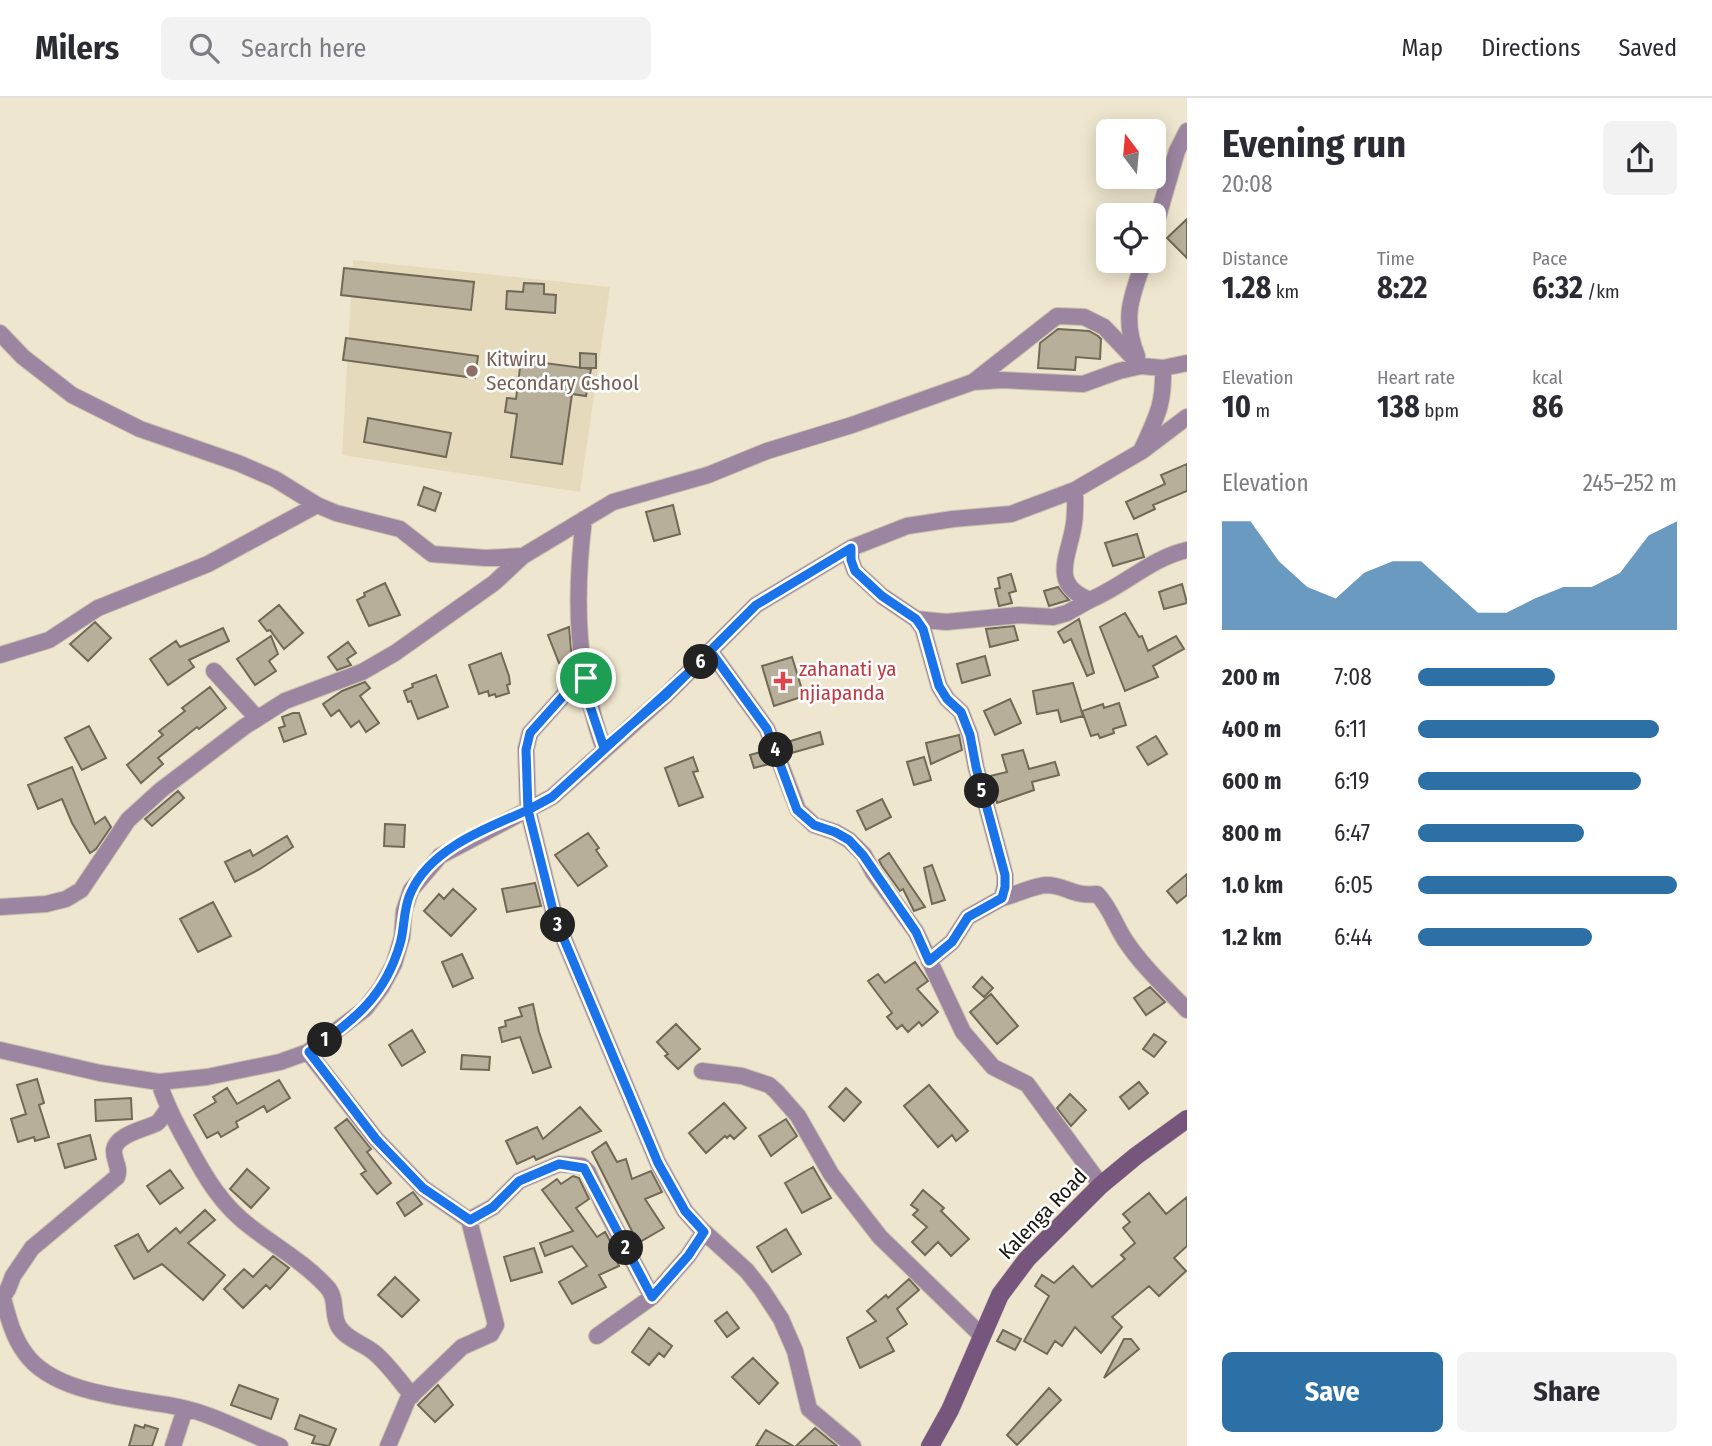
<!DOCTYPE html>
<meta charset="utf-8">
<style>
body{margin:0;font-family:"Fira Sans Condensed",sans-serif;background:#f2f2f3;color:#2b2b33;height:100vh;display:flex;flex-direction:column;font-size:26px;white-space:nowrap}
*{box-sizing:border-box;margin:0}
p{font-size:23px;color:#7c7c81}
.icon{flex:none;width:38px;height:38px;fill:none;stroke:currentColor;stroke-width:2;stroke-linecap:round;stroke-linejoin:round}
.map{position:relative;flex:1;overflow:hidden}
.details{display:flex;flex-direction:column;background:#fff;width:525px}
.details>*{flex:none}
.needle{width:46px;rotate:344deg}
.fabs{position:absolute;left:1096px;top:21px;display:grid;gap:14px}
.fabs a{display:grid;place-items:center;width:70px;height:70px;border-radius:10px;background:#fff;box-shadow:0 4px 18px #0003;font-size:35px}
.pin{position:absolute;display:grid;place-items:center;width:60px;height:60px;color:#fff;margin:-30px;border:4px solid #fff;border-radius:50%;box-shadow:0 2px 7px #0007}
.km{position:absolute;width:35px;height:35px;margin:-18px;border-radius:50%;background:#222;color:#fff;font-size:19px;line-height:35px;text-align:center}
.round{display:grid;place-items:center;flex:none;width:74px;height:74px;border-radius:10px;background:#f2f2f3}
.summary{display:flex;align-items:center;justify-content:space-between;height:119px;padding:0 35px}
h1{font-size:38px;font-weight:700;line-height:52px}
.figures{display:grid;grid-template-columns:repeat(3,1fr);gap:10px;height:119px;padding:7px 35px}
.figures div{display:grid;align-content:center}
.figures b{font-size:30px;font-weight:700}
.figures small{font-size:19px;font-weight:400}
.figures p{font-size:19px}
.chart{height:196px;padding:14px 35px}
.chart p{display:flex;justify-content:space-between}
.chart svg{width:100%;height:126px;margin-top:7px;fill:#2c70a5;opacity:.7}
.cta{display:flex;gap:14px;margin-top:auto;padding:14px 35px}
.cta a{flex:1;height:80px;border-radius:10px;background:#2c70a5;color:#fff;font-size:28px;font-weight:700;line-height:80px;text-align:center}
.cta a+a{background:#f2f2f3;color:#2b2b33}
ul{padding:0 35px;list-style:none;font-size:23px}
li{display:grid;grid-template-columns:112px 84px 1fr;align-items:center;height:52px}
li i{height:18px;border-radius:9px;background:#2c70a5}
header{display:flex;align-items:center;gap:42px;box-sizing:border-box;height:98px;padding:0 35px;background:#fff;border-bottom:2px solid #e1e1e2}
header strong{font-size:33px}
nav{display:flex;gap:38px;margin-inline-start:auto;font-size:24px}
.search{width:490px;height:63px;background:#f2f2f3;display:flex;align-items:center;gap:18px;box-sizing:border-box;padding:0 24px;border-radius:10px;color:#7c7c81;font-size:26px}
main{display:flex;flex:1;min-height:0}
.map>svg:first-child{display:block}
</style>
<header>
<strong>Milers</strong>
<div class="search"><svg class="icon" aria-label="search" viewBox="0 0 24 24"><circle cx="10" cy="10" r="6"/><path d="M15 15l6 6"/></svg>Search here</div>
<nav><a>Map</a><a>Directions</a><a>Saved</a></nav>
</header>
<main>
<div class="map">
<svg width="1187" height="1348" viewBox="0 0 1187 1348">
<rect width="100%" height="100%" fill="#efe6cf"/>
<path fill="#e6dabd" d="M353 162 610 189 580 394 342 357Z"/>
<path fill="#b8af9a" stroke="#706955" stroke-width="2" d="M1187 121V160L1167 140Z
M344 170 474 184 471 212 341 197Z
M524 185 544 186V196L556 197 555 215 506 211 507 193 523 194Z
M1058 231 1089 233 1098 238 1101 241 1100 261 1076 259 1075 272 1038 270 1040 245Z
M346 240 478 258 475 280 343 262Z
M580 255 596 256V270H580Z
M521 262 591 271 586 298 572 296 562 366 511 359 517 316 505 314 507 300 516 301Z
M368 320 451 335 446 359 364 344Z
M1187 366V393L1153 407 1155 411 1134 421 1126 404 1165 386 1161 377Z
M424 389 441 395 435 413 418 407Z
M673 407 680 436 654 443 646 414Z
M1137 436 1144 459 1113 468 1105 445Z
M1011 476 1016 493 1009 495 1012 505 999 508 995 491 1000 490 998 480Z
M385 485 400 517 369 528 357 502 365 498 364 495Z
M1182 486 1187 505 1164 511 1159 494Z
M1058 489 1069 502 1049 508 1044 493Z
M279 507 303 535 284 551 270 532 267 533 259 523Z
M1125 515 1139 539 1142 538 1148 553 1176 538 1184 551 1153 568 1158 579 1125 593 1100 529Z
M1079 521 1094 575 1087 578 1071 541 1064 545 1058 534Z
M95 524 111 540 88 563 70 546Z
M1014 528 1018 542 990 549 986 531Z
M569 529 572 561 559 565 548 537Z
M223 530 229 543 189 562 194 569 168 587 150 561 176 543 180 549Z
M271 538 278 556 269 563 276 573 255 587 237 561Z
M348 544 356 555 347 561 351 567 337 572 328 559Z
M501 555 509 578 510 586 507 587 509 595 496 599 495 596 489 598 488 593 479 596 469 567Z
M985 558 990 577 962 585 957 566Z
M792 559 804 598 774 608 762 568Z
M436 577 448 609 418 621 411 603 408 604 404 593 413 589 412 586Z
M365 584 370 590 360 598 379 625 366 634 359 623 351 629 339 612 331 618 323 606 342 593Z
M1073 585 1083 618 1061 624 1058 612 1037 616 1033 593Z
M210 589 226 610 199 631 197 629 158 660 163 666 141 685 127 667 163 637 159 633 185 613 182 610Z
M1010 601 1021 625 995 637 984 613Z
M1119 605 1126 627 1113 631 1114 635 1100 640 1098 636 1091 638 1082 613 1103 606 1104 610Z
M293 615H299L306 636 284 644 279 630 285 628 282 619Z
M89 628 106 660 82 672 65 640Z
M820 634 823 646 788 656 784 645Z
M959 637 962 652 931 666 926 645Z
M1156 638 1167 656 1148 667 1137 649Z
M1023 652 1029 671 1055 664 1059 677 1032 684 1034 692 997 705 990 678 1007 674 1002 657Z
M764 653 769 666 754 670 750 657Z
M693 659 698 673 693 674 703 699 679 708 665 670Z
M924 659 931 682 914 687 907 664Z
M72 669 95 726 105 719 111 729 96 751 90 755 72 725 62 701 38 711 28 687Z
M178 693 184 700 152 728 145 721Z
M882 701 891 719 866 732 857 713Z
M385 726 405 727 404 749 384 748Z
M588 735 599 750 596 752 607 768 578 788 555 757Z
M287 738 293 749 260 771 235 784 225 764 250 752 253 758Z
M889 755 910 787 925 809 914 813 903 791 900 793 882 768 879 762Z
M932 767 945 802 932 806 924 770Z
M1187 776V797L1177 805 1167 793Z
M535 785 541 808 507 814 502 791Z
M453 791 476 811 451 838 424 813 439 796 444 801Z
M213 804 231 838 198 854 180 821Z
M462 856 473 880 453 889 442 864Z
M915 864 928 883 917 891 938 914 922 928 919 924 908 934 902 927 897 931 887 919 892 915 868 883 878 876 885 885Z
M982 879 993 890 984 899 973 889Z
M1150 889 1165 904 1146 917 1134 900Z
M991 896 1018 928 997 946 970 914Z
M533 906 539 934 551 969 533 975 520 939 502 944 499 930 506 928 505 923 522 918 519 910Z
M676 926 700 951 678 971 665 958 668 956 657 944Z
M412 932 425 954 402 968 389 947Z
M1154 936 1166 944 1154 959 1143 951Z
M462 957 490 959 489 972 461 971Z
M37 981 44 1005 39 1007 49 1039 35 1043 34 1039 18 1044 11 1021 26 1016 17 987Z
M279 982 290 1000 267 1014 264 1008 236 1024 238 1029 221 1039 218 1034 207 1040 194 1017 216 1004 213 999 227 990 237 1006Z
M1139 984 1148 995 1129 1011 1120 999Z
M929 987 968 1033 956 1043 952 1037 938 1049 904 1008Z
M846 990 861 1004 844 1023 829 1009Z
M1070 996 1086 1012 1071 1028 1057 1010Z
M131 1000 132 1021 96 1023 95 1002Z
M724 1005 746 1030 734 1041 730 1037 727 1040 725 1038 706 1055 689 1035Z
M580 1009 601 1033 536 1062 534 1058 517 1066 506 1043 537 1029 543 1041Z
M347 1021 371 1051 367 1054 391 1085 377 1096 361 1076 366 1073 335 1030Z
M786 1021 797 1038 771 1058 759 1038Z
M90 1037 96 1061 65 1070 58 1046Z
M606 1044 617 1064 626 1061 632 1081 651 1073 662 1094 645 1101 664 1130 638 1145 592 1054Z
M813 1069 831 1100 802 1115 785 1085Z
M247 1071 269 1090 251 1110 230 1091Z
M170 1072 183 1090 160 1106 147 1088Z
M573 1078 579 1080 589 1101 576 1110 597 1139 605 1134 619 1159 616 1161 619 1168 599 1177 606 1189 572 1206 559 1184 587 1168 572 1148 545 1158 540 1145 573 1133 542 1092 557 1081 561 1086Z
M923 1092 944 1110 941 1113 969 1141 951 1158 938 1144 925 1157 912 1144 927 1129 913 1117 918 1112 911 1107Z
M413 1094 422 1106 405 1118 397 1105Z
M1149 1095 1166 1116 1187 1099V1148L1174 1160 1186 1173 1159 1198 1149 1188 1112 1219 1122 1229 1101 1255 1075 1229 1062 1248 1055 1243 1047 1256 1024 1243 1049 1198 1035 1188 1042 1177 1054 1185 1073 1168 1092 1189 1125 1161 1121 1157 1135 1145 1123 1130 1130 1124 1123 1116Z
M205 1112 215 1122 188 1145 225 1177 203 1202 162 1166 134 1181 115 1148 138 1136 148 1154 176 1130 180 1135Z
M786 1131 801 1156 772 1174 757 1149Z
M534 1150 542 1174 511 1183 504 1159Z
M273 1158 289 1170 270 1191 266 1187 243 1210 224 1191 244 1171 253 1179Z
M395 1179 419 1202 402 1219 378 1197Z
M909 1181 919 1192 897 1211 907 1226 887 1240 894 1253 860 1270 847 1240 876 1223 867 1213 886 1197 888 1200Z
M727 1214 739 1230 727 1239 715 1223Z
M649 1230 672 1248 664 1259 659 1255 649 1267 632 1254Z
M1003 1232 1021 1241 1015 1252 997 1243Z
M1124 1241H1131L1139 1251 1104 1280Z
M753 1260 778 1285 759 1306 732 1279Z
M239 1287 278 1301 271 1321 231 1307Z
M438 1287 453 1307 435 1324 418 1307Z
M1049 1290 1061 1302 1017 1347 1007 1337Z
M300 1317 336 1331 329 1348 312 1345 315 1338 295 1331Z
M135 1327 144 1330 145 1327 158 1331 152 1348H129Z
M815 1330 837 1348H796Z
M766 1332 793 1348H756Z"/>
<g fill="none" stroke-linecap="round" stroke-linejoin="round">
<defs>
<path id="minor" d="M1153 136 1177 53 1187 33
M0 235 23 259 72 297 140 331 238 365 275 381 317 407 336 415 400 431 432 456 486 460 523 458
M1137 258C1122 221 1131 199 1144 163
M973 284 1057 218 1084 219 1104 229 1141 268
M1142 351C1157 318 1164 307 1163 270
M1075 392C1075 405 1076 418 1073 431 1068 459 1050 487 1090 502 1124 488 1151 460 1187 452
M584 421C574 501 576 574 604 651
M851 450V462L855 473 882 498 916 521 923 531 939 588 947 601 961 614 970 637 976 669 1005 777V788L1002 800 968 819 952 844 929 863
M916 521 946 524 1019 517 1053 519 1067 515 1090 502
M711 554 767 631 798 712 814 727 835 734 849 742 864 757 873 774 916 834 963 934 993 969 1027 986 1101 1087
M0 557 49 542 98 510 208 466 317 407
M214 573 257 620
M586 580 565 596 530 635 526 651 528 712 555 820 658 1065 685 1113 701 1131 747 1173 762 1192 781 1221 795 1253 809 1311 853 1348
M1002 800C1016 797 1032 788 1046 787 1066 787 1073 799 1097 796 1110 809 1115 827 1125 842 1142 868 1166 890 1187 912
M0 809 46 806 66 801 81 792 128 722 161 692 244 629 285 603 362 574 395 555 494 485 523 458 613 404 708 377 767 353 852 327 973 284 1001 282 1083 286 1119 273 1141 268 1163 270 1187 265
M0 952 100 975 159 984 207 979 280 964 308 954 365 911 381 890 394 866 402 839 404 813 411 792 440 758 552 699 666 597 756 507 851 450 907 428 953 421 1011 416 1075 392 1142 353 1187 319
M308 954 376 1041 423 1090 469 1122 496 1227 491 1236 462 1249 408 1301 388 1348
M702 973 742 978 769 987 776 993 798 1018 831 1076 880 1139 982 1238
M159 984C166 1007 176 1026 188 1047 205 1079 222 1108 252 1130 278 1150 305 1165 327 1189 338 1201 331 1216 339 1229 348 1243 366 1246 377 1257 390 1269 401 1284 412 1298
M469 1122 493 1109 519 1083 559 1066 582 1068 588 1074 604 1109 652 1199
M3 1200C8 1219 13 1239 25 1255 54 1297 134 1300 179 1309 213 1316 247 1335 280 1348
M0 1203 8 1191 13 1178 32 1150 117 1079C121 1069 113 1062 114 1052 116 1036 146 1031 157 1025 161 1022 164 1016 168 1011
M597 1238 652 1199 688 1158 704 1134
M173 1348 185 1311"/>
<path id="secondary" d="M930 1348 950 1312 1000 1197 1027 1161 1101 1087 1136 1058 1187 1021"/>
</defs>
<use href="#minor" stroke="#c8c1ac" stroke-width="18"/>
<use href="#secondary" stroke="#c8c1ac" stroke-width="19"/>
<use href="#minor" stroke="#9c85a1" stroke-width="16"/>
<use href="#secondary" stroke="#77567e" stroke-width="18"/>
</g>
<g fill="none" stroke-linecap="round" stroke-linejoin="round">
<defs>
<path id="route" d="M586 580 565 596 530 635 526 652 528 712C487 730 431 750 411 794 403 810 405 829 400 846 384 901 353 922 309 954L376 1041 423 1090 470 1122 493 1109 519 1083 559 1066 584 1070 652 1199 688 1158 704 1134 685 1113 658 1065 555 820 528 712 552 699 711 554 767 631 797 712 814 727 835 734 849 742 863 757 916 834 929 863 952 844 968 819 1002 800 1005 789V777L976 669 970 637 961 614 947 601 939 588 923 531 916 521 882 498 855 473 851 462V450L756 507 666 597 604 650 589 605 586 580"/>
</defs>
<use href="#route" stroke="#fff" stroke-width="14"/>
<use href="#route" stroke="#1a73e8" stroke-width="9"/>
</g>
<circle fill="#8d6e63" stroke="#fff" stroke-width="2.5" cx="472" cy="273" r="7"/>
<path fill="#e0444e" stroke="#fff" stroke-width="2.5" d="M779.5 572.5h7v7h7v7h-7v7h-7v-7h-7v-7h7z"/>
<g text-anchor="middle" stroke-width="5" stroke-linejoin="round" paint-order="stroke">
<g font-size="21" fill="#785e54" stroke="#fff" text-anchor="start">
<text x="486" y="268">Kitwiru<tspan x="486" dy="24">Secondary Cshool</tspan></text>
</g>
<g font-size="21" fill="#be3a42" stroke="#fff" text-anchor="start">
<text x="799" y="578">zahanati ya<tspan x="799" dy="24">njiapanda</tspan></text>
</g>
<g font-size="21" fill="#19160e" stroke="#fff">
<text transform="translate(1043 1116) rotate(-46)" y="7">Kalenga Road</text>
</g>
</g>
</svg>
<div class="fabs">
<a><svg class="needle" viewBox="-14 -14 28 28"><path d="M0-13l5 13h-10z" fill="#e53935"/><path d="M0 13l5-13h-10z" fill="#7c7c81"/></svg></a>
<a><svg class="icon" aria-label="locate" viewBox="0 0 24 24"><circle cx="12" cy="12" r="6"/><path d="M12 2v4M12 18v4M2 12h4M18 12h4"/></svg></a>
</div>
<div class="pin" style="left:586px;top:580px;background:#1e9e55"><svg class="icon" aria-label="arrive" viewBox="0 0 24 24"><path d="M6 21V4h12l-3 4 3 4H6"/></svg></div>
<b class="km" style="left:325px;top:942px">1</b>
<b class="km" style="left:626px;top:1150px">2</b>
<b class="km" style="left:558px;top:827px">3</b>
<b class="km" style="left:776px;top:652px">4</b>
<b class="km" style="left:982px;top:693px">5</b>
<b class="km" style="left:701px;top:564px">6</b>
</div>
<section class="details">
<div class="summary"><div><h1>Evening run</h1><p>20:08</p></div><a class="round"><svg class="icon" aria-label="share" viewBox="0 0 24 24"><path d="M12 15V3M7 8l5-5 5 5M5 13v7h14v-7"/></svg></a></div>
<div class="figures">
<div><p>Distance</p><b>1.28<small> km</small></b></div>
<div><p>Time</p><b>8:22</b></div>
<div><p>Pace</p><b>6:32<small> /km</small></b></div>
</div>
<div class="figures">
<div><p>Elevation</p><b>10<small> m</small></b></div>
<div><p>Heart rate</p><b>138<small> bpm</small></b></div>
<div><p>kcal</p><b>86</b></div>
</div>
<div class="chart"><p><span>Elevation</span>245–252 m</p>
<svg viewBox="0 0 160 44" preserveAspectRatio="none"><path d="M0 44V6L10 6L20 20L30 29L40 33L50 24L60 20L70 20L80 29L90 38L100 38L110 33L120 29L130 29L140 24L150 11L160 6V44z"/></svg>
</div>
<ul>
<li><b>200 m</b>7:08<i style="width:53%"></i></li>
<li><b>400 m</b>6:11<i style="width:93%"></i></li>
<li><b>600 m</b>6:19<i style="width:86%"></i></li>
<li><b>800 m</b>6:47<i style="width:64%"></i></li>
<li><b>1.0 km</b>6:05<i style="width:100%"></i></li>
<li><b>1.2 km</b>6:44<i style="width:67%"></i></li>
</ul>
<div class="cta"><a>Save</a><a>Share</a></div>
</section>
</main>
